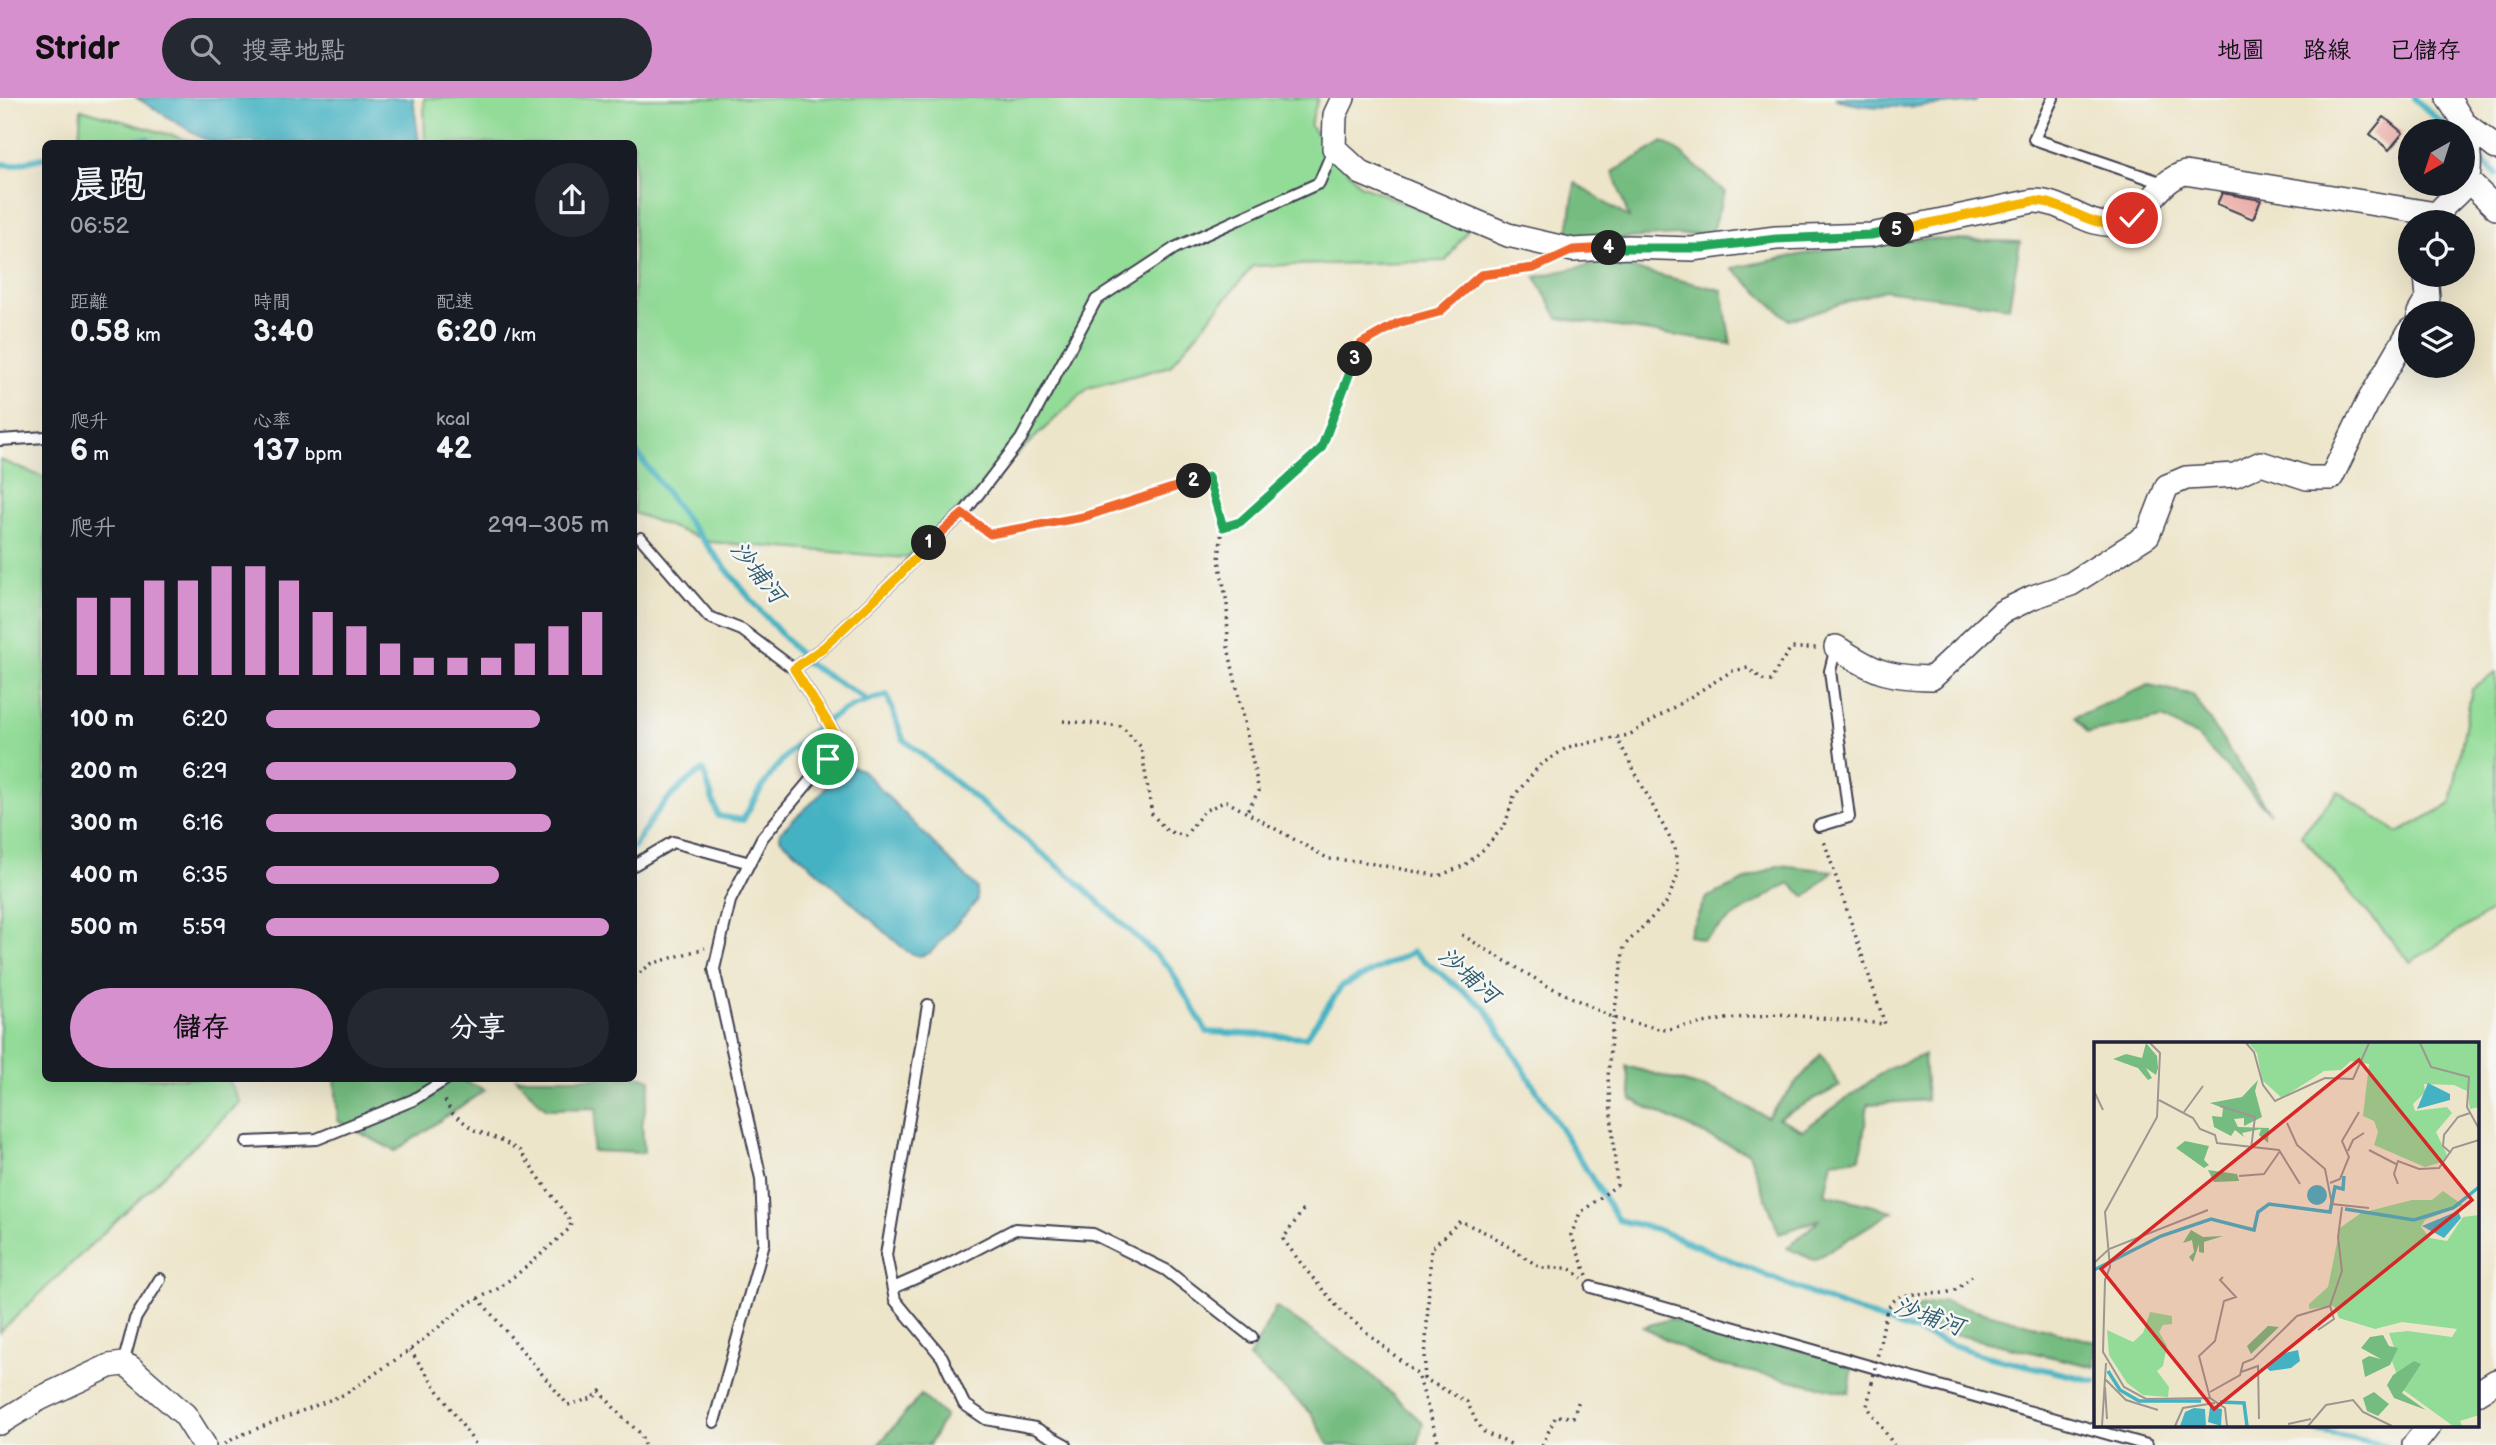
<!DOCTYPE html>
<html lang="zh-TW">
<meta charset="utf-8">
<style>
body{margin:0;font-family:"Balsamiq Sans","LXGW WenKai TC",sans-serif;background:#242831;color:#f1f3f6;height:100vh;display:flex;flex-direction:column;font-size:26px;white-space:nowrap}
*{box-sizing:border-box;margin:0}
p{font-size:23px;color:#9ea1a6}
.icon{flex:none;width:38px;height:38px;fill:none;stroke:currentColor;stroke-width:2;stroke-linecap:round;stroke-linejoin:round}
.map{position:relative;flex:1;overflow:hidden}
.sheet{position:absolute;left:42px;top:42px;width:595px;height:942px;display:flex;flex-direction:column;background:#171b24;border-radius:10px;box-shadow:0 7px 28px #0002}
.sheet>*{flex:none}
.needle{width:46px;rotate:219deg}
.controls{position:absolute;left:2398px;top:21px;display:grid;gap:14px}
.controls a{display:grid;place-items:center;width:77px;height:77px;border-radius:50%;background:#171b24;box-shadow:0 7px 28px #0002;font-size:35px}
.pin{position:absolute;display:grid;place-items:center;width:60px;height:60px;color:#fff;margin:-30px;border:4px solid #fff;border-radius:50%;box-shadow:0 2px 7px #0007}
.km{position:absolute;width:35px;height:35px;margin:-18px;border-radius:50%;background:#222;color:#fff;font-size:19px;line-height:35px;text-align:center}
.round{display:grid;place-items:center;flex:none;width:74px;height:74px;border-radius:37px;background:#242831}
.head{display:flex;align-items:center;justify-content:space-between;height:119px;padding:0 28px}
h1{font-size:38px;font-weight:800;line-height:52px}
.figures{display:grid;grid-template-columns:repeat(3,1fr);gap:10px;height:119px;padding:7px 28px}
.figures div{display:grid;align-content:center}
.figures b{font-size:30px;font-weight:800}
.figures small{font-size:19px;font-weight:400}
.figures p{font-size:19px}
.chart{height:196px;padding:14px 28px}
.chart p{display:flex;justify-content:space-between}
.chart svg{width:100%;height:126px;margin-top:7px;stroke:#d690ce;stroke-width:6}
.cta{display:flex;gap:14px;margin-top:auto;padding:14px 28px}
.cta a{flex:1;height:80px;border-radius:42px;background:#d690ce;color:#111;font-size:28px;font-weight:800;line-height:80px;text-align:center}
.cta a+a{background:#242831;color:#f1f3f6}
ul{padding:0 28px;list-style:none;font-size:23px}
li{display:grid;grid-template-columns:112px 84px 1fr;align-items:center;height:52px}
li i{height:18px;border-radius:9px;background:#d690ce}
header{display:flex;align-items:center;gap:42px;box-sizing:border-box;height:98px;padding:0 35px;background:#d690ce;color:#111}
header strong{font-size:33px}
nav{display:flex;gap:38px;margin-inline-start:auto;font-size:24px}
.search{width:490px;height:63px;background:#242831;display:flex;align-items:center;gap:18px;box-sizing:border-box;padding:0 24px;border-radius:38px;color:#9ea1a6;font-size:26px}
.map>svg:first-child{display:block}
</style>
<header>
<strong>Stridr</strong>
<div class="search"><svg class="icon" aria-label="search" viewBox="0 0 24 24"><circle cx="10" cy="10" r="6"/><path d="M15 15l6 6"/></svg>搜尋地點</div>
<nav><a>地圖</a><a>路線</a><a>已儲存</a></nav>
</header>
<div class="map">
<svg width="2496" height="1347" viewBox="0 0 2496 1347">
<rect width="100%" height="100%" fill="#f6f6f2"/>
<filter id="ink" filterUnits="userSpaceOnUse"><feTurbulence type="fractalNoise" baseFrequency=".0143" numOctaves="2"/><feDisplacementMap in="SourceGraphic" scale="14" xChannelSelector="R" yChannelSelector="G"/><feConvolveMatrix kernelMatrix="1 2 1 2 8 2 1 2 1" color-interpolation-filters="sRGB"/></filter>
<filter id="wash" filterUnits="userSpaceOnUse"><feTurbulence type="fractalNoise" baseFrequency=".00686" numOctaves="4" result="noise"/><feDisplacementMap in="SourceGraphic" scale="28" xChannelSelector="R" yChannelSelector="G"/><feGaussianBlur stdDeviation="1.57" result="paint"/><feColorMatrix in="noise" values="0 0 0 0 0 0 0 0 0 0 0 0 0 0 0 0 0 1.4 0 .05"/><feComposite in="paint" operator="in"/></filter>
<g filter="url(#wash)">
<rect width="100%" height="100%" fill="#ede5c9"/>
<path fill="#92dc97" stroke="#5a7f69" stroke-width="2" d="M424 0H1318L1310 28 1360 87 1468 131 1446 163 1253 168 1170 268 1088 290 906 460 710 444 634 415V46L425 45Z
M81 11 198 45H79Z
M0 362 45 380 46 980H227L240 1004 0 1234Z
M2496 575V810L2410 864 2301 737 2338 693 2398 735 2451 706 2472 590Z"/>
<path fill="#75bc80" stroke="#4c6f5e" stroke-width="2" d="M1663 44 1681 55 1725 94 1711 135 1609 141 1568 135 1575 85 1629 120 1613 74Z
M1888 140 2020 144 2009 209 1884 192 1789 222 1732 170Z
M1603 164 1722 192 1731 246 1558 220 1535 179Z
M2149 587 2193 597 2270 715 2198 639 2163 620 2088 635 2075 619Z
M1779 767 1833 773 1806 799 1789 785 1733 819 1703 842 1688 837 1706 800Z
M1821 956 1840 988 1778 1020 1803 1032 1886 972 1924 957 1927 1002 1868 1006 1860 1060 1832 1063 1825 1096 1893 1113 1814 1162 1787 1150 1820 1121 1779 1136 1749 1055 1714 1041 1632 1002 1626 968 1716 993 1767 1019Z
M634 977 651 981 642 1027 644 1055 592 1053 597 1010 546 1011 516 980H634Z
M458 980 485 992 395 1053 338 1023 335 980Z
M1943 1203 2095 1244V1269L1945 1234 1899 1213Z
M1276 1209 1358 1265 1423 1325 1418 1347H1329L1311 1315 1249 1260Z
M1670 1221 1853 1265 1849 1295 1710 1265 1643 1229Z
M921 1297 945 1318 929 1347H878Z"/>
<path fill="#45b2c3" stroke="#346a7f" stroke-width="2" d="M137 0H413L419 45H218L202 40Z
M1835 0H1978L1975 4C1940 7 1865 15 1835 0Z
M847 669H854L862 672 977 790V803L931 854C920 860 913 858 904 851L780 740V734L816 701 841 672Z"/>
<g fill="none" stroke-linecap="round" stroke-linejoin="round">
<path stroke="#45b2c3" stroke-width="6" d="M2414 0 2450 33
M102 46 147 41 154 46
M2477 58 2496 76
M0 66 13 67 46 59
M634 351 690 426 757 509 808 566 869 603
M634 749C654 714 670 695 703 672L718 718 743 722C769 673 799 634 851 609 862 604 875 601 887 597L903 641 1075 782 1169 869 1207 934 1306 939 1342 888 1413 854 1485 910 1618 1122 1656 1131 1828 1203 1985 1258 2095 1283
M2291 1328 2385 1347"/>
</g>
<g id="blocks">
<path fill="#eaa8a2" d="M2384 19 2403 35 2389 52 2370 36Z
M2222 95 2261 102 2253 121 2217 106Z"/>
</g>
</g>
<g filter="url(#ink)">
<use href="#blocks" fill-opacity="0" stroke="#403f50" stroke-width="2"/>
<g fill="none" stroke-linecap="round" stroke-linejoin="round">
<defs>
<path id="service" d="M2053 0 2034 41 2166 86
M0 342 46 339
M641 440 709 519 742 532 794 571 837 639 828 661 762 740 730 803 714 871 761 1081 764 1145 714 1324
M794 571 824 549 897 480 927 446 963 416 1021 341 1096 202 1175 150 1319 85 1334 50
M1819 728 1849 719 1830 573 1836 549
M634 767 673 744 750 765
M928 907 886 1157 895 1202 942 1259 964 1306 986 1321 1035 1330 1066 1347
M247 1044 317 1041 413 1002 448 980
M1591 1189 2147 1347
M893 1190 950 1165 1015 1131 1093 1136 1166 1172 1252 1239
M123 1266 135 1221 160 1181"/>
<path id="minor" d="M1343 0 1335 17 1334 50 1361 75 1508 137 1573 152 1629 149 1692 151 1776 140 1871 137 2033 103C2063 102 2086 130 2116 126 2146 121 2156 83 2185 75L2436 116
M2448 0 2464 25 2496 50
M2467 82 2496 110
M2434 124C2439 106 2461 98 2467 81 2473 64 2466 42 2464 25
M2419 215 2428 200 2426 177
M1836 549C1875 574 1885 579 1932 580L2002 514 2033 499 2071 486 2148 437 2167 388 2186 380 2235 377 2261 365 2307 380H2331L2368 304 2410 232
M2477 1295 2496 1283
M0 1325 39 1301 109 1268 123 1266 130 1269 185 1317 204 1347
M2414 1347 2429 1328"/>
</defs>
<use href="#service" stroke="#403f50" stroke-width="14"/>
<use href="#minor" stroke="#403f50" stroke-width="26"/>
<path stroke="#403f50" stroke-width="3.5" stroke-dasharray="2 5" stroke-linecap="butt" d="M973 424 990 436 1082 419 1208 379 1222 429 1240 423 1321 351 1361 246 1398 225 1439 214 1481 177 1534 170 1542 166
M1222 430 1219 462 1227 505 1228 549 1259 693 1246 714
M1063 623 1121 628 1141 649 1152 716 1167 733 1185 738 1204 713 1226 703 1329 761 1358 763 1439 778 1465 767 1484 751 1505 727 1514 698 1540 667 1568 649 1629 637 1732 573 1748 570 1763 582 1771 583 1779 567 1791 550H1818
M1462 837 1544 886 1614 920 1663 932 1726 921 1778 916 1885 926 1823 740
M634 879 651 866 705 850
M1303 1112 1283 1141 1306 1172 1341 1213 1418 1277 1438 1343 1436 1347
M1587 1177 1571 1137 1580 1115 1617 1087 1608 980 1611 940 1624 848 1667 804 1678 776 1675 750 1617 640
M478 1200 568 1307 593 1300 600 1293 621 1318 641 1336 644 1347
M1886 1215C1896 1185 1932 1202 1955 1192 1961 1189 1967 1182 1972 1178
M410 1252 476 1347
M1423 1280 1467 1304 1476 1323 1485 1335 1513 1347
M1424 1281 1431 1151 1460 1123 1491 1137 1541 1170H1569L1582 1180
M1872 1285 1867 1308 1894 1347
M225 1346 236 1339 345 1296 410 1252 470 1204 496 1192 529 1167 570 1130 571 1124 520 1053 501 1042 474 1032 452 1015 443 999
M1542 1347 1556 1318 1573 1319 1579 1302"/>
<use href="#service" stroke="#fff" stroke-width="10"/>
<use href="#minor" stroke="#fff" stroke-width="23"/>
<path stroke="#403f50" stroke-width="3.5" stroke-dasharray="2 5" stroke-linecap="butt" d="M1872 1285 1886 1215"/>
</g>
</g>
<g fill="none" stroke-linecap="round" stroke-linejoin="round" filter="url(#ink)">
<defs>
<path id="split-1" d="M828 661 837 639 794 571 824 549 897 480 929 445"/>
<path id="split-2" d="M929 445 963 416 990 436 1083 419 1194 383"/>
<path id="split-3" d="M1194 383 1208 379 1223 429 1240 424 1321 351 1355 261"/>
<path id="split-4" d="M1355 261 1361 246 1398 225 1439 214 1481 177 1534 170 1573 152 1609 150"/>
<path id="split-5" d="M1609 150H1703L1776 141 1871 137 1897 132"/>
<path id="split-6" d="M1897 132 2033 103C2068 102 2096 140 2132 120"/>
</defs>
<use href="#split-1" stroke="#fff" stroke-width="14"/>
<use href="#split-2" stroke="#fff" stroke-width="14"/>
<use href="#split-3" stroke="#fff" stroke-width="14"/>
<use href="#split-4" stroke="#fff" stroke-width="14"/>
<use href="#split-5" stroke="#fff" stroke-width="14"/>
<use href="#split-6" stroke="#fff" stroke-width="14"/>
<use href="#split-1" stroke="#f5b400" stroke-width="9"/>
<use href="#split-2" stroke="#f0652b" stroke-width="9"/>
<use href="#split-3" stroke="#22a559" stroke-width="9"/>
<use href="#split-4" stroke="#f0652b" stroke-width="9"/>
<use href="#split-5" stroke="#22a559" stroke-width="9"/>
<use href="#split-6" stroke="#f5b400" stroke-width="9"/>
</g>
<g text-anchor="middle" stroke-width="5" stroke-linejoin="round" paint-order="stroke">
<g font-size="24" font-style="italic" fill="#305c71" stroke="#f6f6f2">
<text transform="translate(758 474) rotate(51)" y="8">沙埔河</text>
<text transform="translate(1469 877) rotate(41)" y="8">沙埔河</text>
<text transform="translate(1929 1218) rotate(19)" y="8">沙埔河</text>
</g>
</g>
<g transform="translate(2094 944)">
<rect width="385" height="385" fill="#ede5c9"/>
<path d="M155 1H385V65L376 67 373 49 360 43 330 42 331 50 319 62 321 69 353 65 358 71 342 90 353 113 348 120 331 125 280 103 284 90 280 79 269 74 275 22 257 19 247 28 230 29 188 56 168 38 163 11ZM349 149 369 163 331 178 327 185 336 196 353 199 369 175 385 173V373L366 379 368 384H359L308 347 298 319 301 308 295 291 314 289 358 295 363 287 308 280 281 287 245 276 240 264 215 267V262L234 245 246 186 267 171 318 158H338ZM56 270 78 274V282L69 283 65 290 73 304 69 324 63 329 75 345 74 355 49 353 33 341 15 313 13 288 39 300 49 291Z" fill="#92dc97"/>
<path d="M52 1 63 14 64 26 62 33 52 26 58 36 54 38 44 26 19 17 32 12 48 16ZM164 38 161 49 168 75 150 84V76L140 77 144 85 175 86 174 101 165 93 167 87 148 91 150 95 141 88 137 94 120 85 118 74 128 75 129 66 116 61 148 55ZM91 99 115 104 110 118 115 123 110 126 82 106ZM114 128 143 132 145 139 120 140ZM97 188 109 195 129 194 110 200V211L105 210V202L99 220 95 215 100 210 98 198 89 201ZM174 284 185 285 157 312 153 304ZM289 293 295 304 304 306 296 323 271 335 268 318 275 314 287 317 267 306 276 295ZM320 319 327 322 308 351 332 368 300 356 293 343 299 333ZM280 350 295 362 284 374 273 369 269 356Z" fill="#75bc80"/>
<path d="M334 41 356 52V58L323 67ZM213 153a10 10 0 1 1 20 0a10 10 0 1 1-20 0ZM364 169 367 176 350 196 328 184ZM204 308 206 319 197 326 176 329 173 326 187 312ZM116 365 128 367 127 384 114 380ZM100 366 111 367 112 384H86L91 370Z" fill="#45b2c3"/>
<path fill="none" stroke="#45b2c3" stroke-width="3.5" d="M251 167 320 178 359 166 385 145M0 228 67 194 117 177 160 188 164 170 175 162 236 170 241 145 249 147 250 134M14 329 26 348 45 359H107M126 360 150 361 153 384"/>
<path fill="none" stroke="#9c9790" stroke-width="2" d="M56 1 66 11 63 75 11 170 16 225 11 238 9 310 30 345 52 357 116 356M152 1 160 10 169 43 181 59 231 36 259 37 275 1M326 1 337 25 375 35 373 65 385 87M0 49 9 68M65 58 99 76 106 87 121 93 123 101 185 108 206 142M126 64 161 75 157 107M90 70 109 44M193 81 203 103 231 127 238 162 275 166M275 108 302 122M254 109 259 98 270 91M357 111 349 104 350 93 364 75 376 71M145 134 170 132 186 109M236 141 246 137 255 115 248 99 265 70M304 142 300 132 304 119 325 127 345 126 359 106 385 98M0 221 15 207 114 168M129 235 126 238 142 255 130 259 121 299 105 314 116 356 131 366 133 384M236 264 248 229 244 195 248 165M147 330 164 324 165 377M11 337 32 358 64 368M11 345 13 377M116 350 146 333 149 321 159 317 203 274 236 264 240 277 224 288M194 382 217 377M8 384 12 321M81 384 89 366 121 361M214 384 232 363 259 358 269 370 298 384"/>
<path fill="#d62828" fill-opacity="0.15" stroke="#d62828" stroke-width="3.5" d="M265 18 378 158 120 367 7 227Z"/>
<rect width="385" height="385" fill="none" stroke="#22223b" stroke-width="3.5"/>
</g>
</svg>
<div class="controls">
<a><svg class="needle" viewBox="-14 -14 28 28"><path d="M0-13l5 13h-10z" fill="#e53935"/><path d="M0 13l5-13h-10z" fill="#9ea1a6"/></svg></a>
<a><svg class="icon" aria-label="locate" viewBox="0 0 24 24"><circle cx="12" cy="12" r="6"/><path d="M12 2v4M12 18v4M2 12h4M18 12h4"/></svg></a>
<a><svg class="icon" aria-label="layers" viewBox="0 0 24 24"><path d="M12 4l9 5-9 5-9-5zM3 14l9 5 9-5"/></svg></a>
</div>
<div class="pin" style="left:828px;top:661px;background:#1e9e55"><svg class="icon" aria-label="arrive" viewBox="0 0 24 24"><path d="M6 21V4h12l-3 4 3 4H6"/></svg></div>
<div class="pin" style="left:2132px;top:120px;background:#d93025"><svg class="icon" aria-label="check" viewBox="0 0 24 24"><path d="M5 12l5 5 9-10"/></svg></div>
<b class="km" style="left:929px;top:445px">1</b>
<b class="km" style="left:1194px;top:383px">2</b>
<b class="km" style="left:1355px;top:261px">3</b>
<b class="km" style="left:1609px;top:150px">4</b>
<b class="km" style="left:1897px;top:132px">5</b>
<section class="sheet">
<div class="head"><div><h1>晨跑</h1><p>06:52</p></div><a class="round"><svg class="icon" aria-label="share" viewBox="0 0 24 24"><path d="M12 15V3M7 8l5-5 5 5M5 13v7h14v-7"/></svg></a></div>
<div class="figures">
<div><p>距離</p><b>0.58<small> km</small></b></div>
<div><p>時間</p><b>3:40</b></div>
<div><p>配速</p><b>6:20<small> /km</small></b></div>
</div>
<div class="figures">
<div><p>爬升</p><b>6<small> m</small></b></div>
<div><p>心率</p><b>137<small> bpm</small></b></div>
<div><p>kcal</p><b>42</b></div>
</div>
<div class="chart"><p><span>爬升</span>299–305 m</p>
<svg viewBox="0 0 160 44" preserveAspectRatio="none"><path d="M5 44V17M15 44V17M25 44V11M35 44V11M45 44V6M55 44V6M65 44V11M75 44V22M85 44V27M95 44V33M105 44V38M115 44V38M125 44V38M135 44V33M145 44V27M155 44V22"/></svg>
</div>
<ul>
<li><b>100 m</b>6:20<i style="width:80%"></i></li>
<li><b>200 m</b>6:29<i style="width:73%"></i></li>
<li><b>300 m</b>6:16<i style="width:83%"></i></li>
<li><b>400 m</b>6:35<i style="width:68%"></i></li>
<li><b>500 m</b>5:59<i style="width:100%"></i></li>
</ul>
<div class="cta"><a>儲存</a><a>分享</a></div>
</section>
</div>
